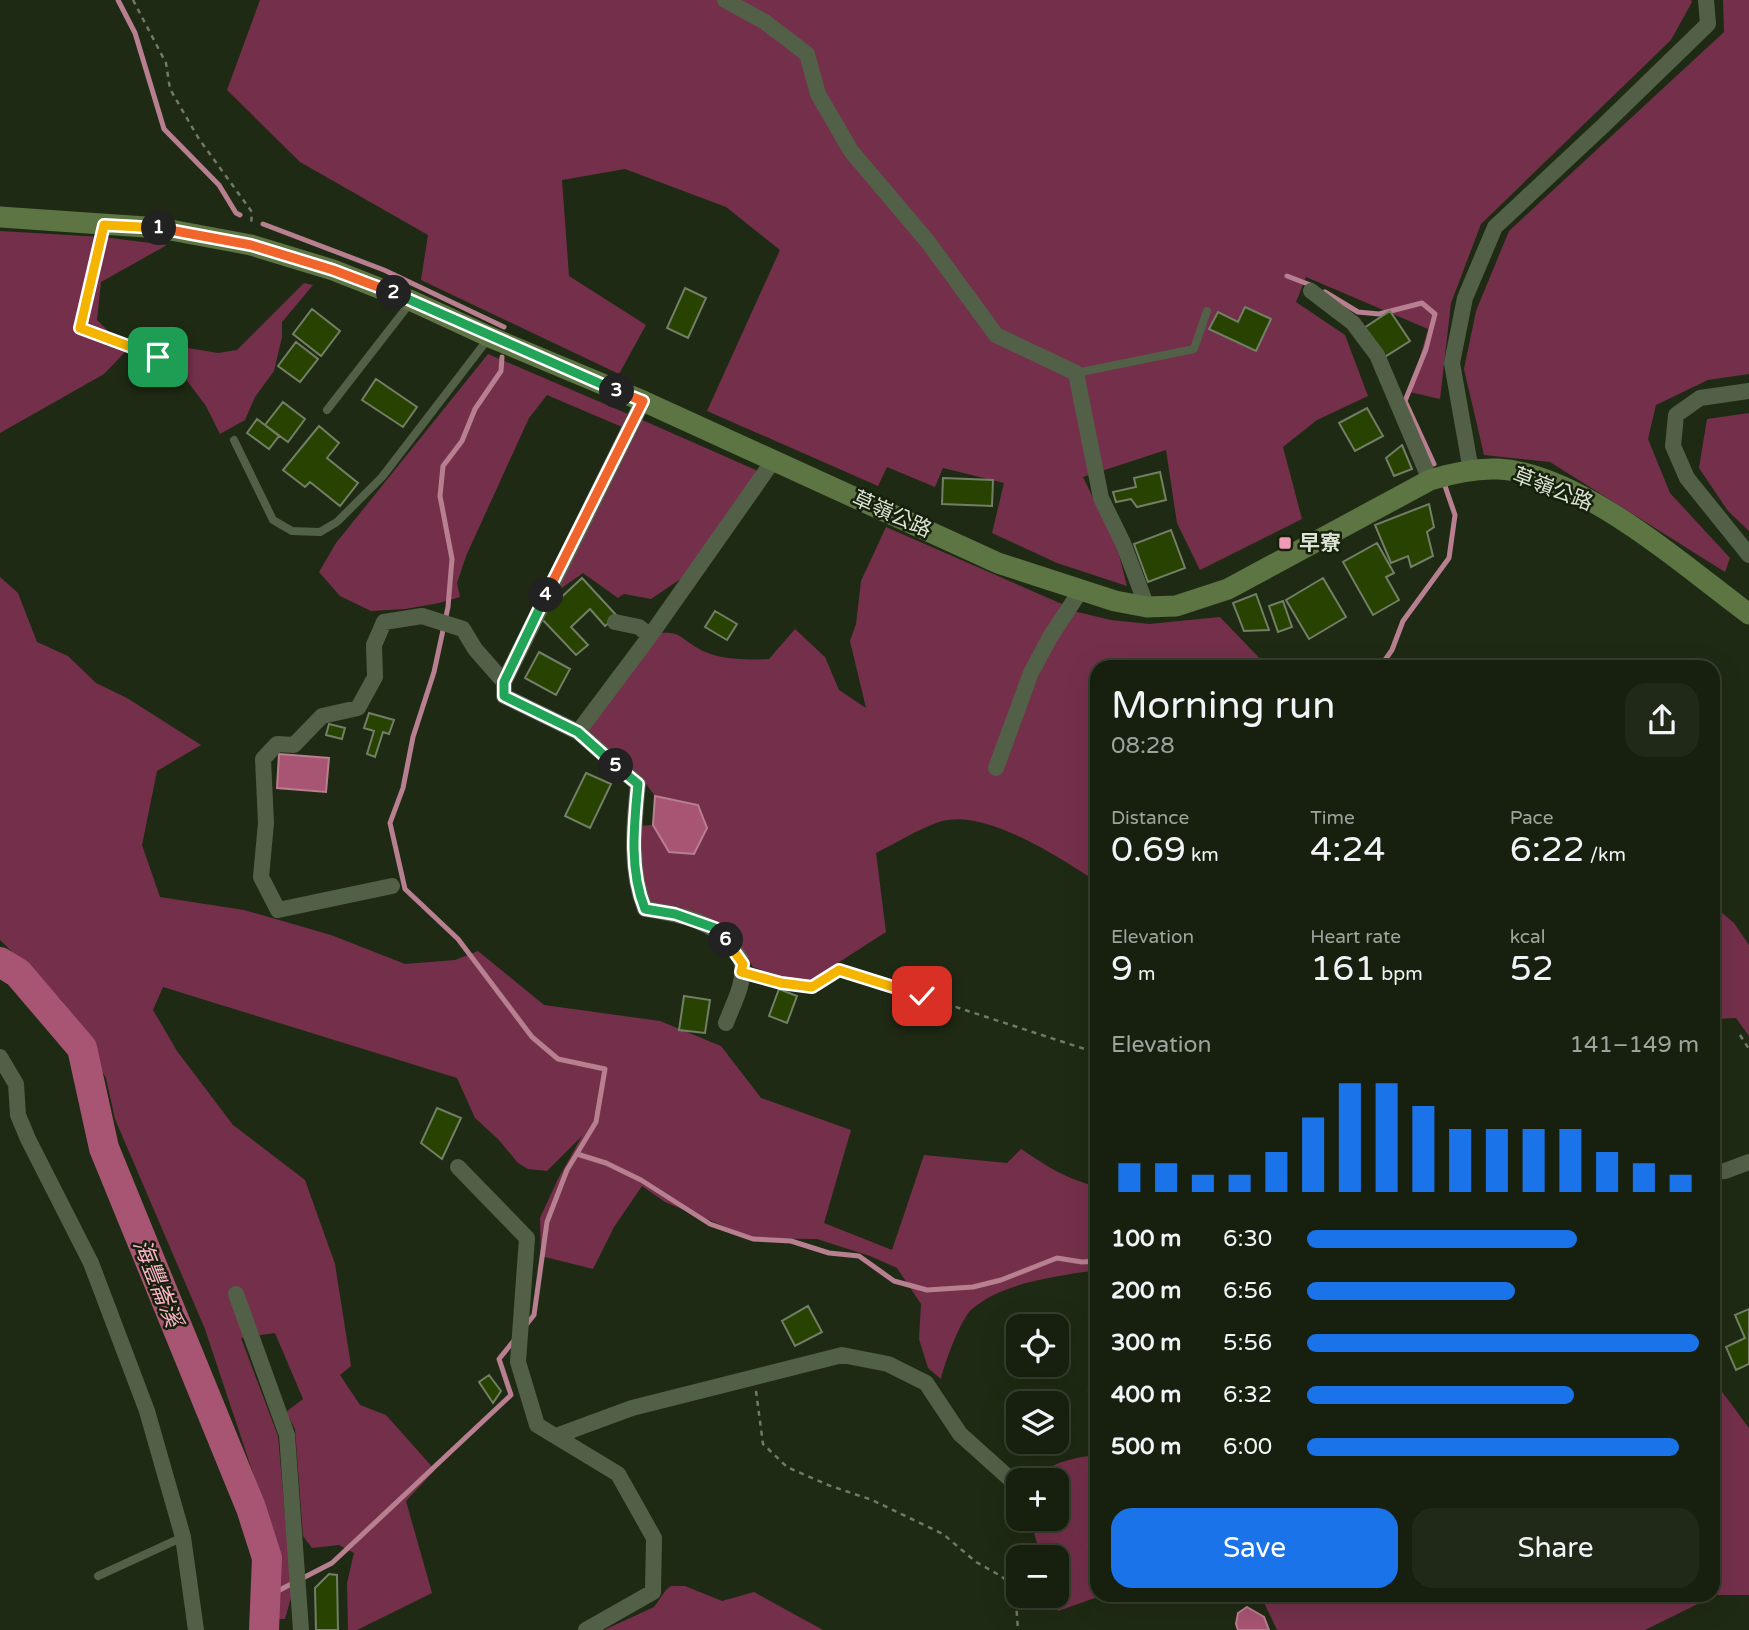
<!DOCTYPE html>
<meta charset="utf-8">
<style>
body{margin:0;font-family:"Varela Round","Noto Sans TC",sans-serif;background:#202818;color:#f1f3f6;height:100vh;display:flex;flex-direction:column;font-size:26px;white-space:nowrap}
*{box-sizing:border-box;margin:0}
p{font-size:23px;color:#9ea39e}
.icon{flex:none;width:38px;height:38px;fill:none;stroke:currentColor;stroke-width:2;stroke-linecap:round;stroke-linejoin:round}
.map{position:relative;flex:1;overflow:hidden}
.details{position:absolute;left:1090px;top:660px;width:630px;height:942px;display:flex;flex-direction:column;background:#17200f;border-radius:21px;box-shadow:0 7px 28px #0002,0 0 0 2px #363e2f}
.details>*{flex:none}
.tools{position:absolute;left:1006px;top:1314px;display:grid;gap:14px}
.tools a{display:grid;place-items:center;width:63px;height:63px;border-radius:14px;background:#17200f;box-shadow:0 7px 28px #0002,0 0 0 2px #363e2f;font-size:35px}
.pin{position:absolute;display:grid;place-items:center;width:60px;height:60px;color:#fff;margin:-30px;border-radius:14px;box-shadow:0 4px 10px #0006}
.km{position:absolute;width:35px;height:35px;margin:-18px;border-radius:50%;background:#222;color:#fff;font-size:19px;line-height:35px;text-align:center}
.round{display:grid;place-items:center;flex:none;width:74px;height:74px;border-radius:21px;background:#202818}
.summary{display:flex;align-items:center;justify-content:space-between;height:119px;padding:0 21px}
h1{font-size:38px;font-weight:600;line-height:52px}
.metrics{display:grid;grid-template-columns:repeat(3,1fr);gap:10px;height:119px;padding:7px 21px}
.metrics div{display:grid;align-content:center}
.metrics b{font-size:35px;font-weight:600}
.metrics small{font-size:19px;font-weight:400}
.metrics p{font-size:19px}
.chart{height:196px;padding:14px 21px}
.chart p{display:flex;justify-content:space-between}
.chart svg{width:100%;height:126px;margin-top:7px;stroke:#1a73e8;stroke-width:6}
.action{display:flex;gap:14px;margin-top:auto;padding:14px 21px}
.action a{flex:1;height:80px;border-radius:21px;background:#1a73e8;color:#fff;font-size:28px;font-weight:600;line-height:80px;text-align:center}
.action a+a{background:#202818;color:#f1f3f6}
ul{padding:0 21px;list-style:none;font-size:23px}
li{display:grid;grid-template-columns:112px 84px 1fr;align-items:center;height:52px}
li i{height:18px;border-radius:9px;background:#1a73e8}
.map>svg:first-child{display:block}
</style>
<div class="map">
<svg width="1749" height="1630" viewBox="0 0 1749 1630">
<rect width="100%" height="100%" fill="#1f2a14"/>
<path fill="#74304a" d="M260 0H1691L1692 2 1671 40 1481 224 1451 303 1440 399 1410 392 1428 329 1306 277 1296 302 1345 335 1368 396 1317 420 1283 447 1302 519 1200 570 1177 523 1166 450 1083 477 1117 547 1127 586 1057 563 992 533 1004 483 943 468 935 487 887 467 878 486 707 411 780 250 726 207 625 169 562 180 569 276 646 325 619 374 421 280 428 235 300 162 227 90Z
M1723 0H1749V374L1708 380 1656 405 1648 439 1670 493 1730 558 1725 572 1550 462 1484 455 1464 369 1476 311 1509 231 1724 32Z
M0 231 102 237 167 245 101 282 97 320 127 350 104 374 0 433Z
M304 283 313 285 282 322V337L274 371 255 397 245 420 220 434 206 406 170 358 182 347 218 353 237 350Z
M488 354 628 414 622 427 547 395 529 418 466 556 457 583 460 597 439 603 405 609 371 611 340 596 319 572 336 543Z
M1749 413V531L1728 511 1699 468 1707 419Z
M640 419 758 471 685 576 651 599 624 594 618 598 583 573 556 592Z
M886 527 1062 604 1025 671 988 769 994 776 1003 766 1048 652 1073 611 1111 620 1149 624 1220 617 1268 667H1097V882C1060 858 984 807 939 822 918 829 896 843 876 853L886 932 805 984 753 967 740 947 721 925 680 907 651 904 642 884 640 826 653 825 669 852 698 805 655 796 643 780 583 728 648 634C685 630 674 636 703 651 723 660 747 660 769 659L795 629 825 657 839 690 866 708 850 641 856 624 861 581Z
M0 577 18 593 37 642 68 656 96 683 127 698 201 745 157 771 142 845 160 897 244 910 331 935 405 964 455 960 478 951 544 1005 660 1021 721 1046 761 1098 851 1130 824 1223 892 1250 924 1155 1007 1163 1021 1149C1045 1165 1069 1181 1097 1186V1270C1058 1276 1003 1282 972 1309 961 1318 944 1364 941 1379L928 1368 919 1339 921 1304 897 1268 870 1256 817 1239 753 1238 665 1202 642 1186 614 1227 593 1269 541 1256 540 1218 558 1179 582 1136 547 1171 528 1169 518 1163 498 1139 475 1118 457 1078 163 987 153 1010 177 1051 233 1125 305 1180 335 1264 351 1366 340 1375 360 1405 386 1415 435 1470 406 1501 432 1593 357 1630H348L347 1583 354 1553 339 1545 312 1548 303 1536 295 1429 286 1412 303 1399 275 1333 241 1338 278 1436 292 1594 285 1619H274L273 1533 205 1329 115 1119 106 1078 62 1001 0 940Z
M1713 905 1734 923 1749 945V1036L1736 1018 1713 1019Z
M1713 1376 1714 1381 1749 1428V1595H1716L1645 1630H1277L1260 1594H1713Z
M1096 1455 1097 1594H1106L1058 1611 1053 1596H1057V1558L1041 1557 1030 1519H1057V1480H1032C1050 1463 1071 1458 1096 1455Z
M671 1586H685L722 1601 754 1592 823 1630H604L654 1607 666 1590Z"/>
<path fill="#a85473" stroke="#b77f90" stroke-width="2" d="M279 754 329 758 326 792 277 788Z
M655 796 698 805 707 828 694 854 669 852 653 825Z
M1247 1607 1264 1617 1269 1630H1238L1236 1624 1238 1613Z"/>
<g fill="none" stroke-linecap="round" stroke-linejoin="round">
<path stroke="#b77f90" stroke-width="5" d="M118 0 135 33 164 129 219 185 236 213 240 215
M263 224 384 270 504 327
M1287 276 1313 286
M1325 292 1358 312 1379 314 1422 303 1435 314 1426 349 1405 401 1434 464
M502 357 501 371 475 409 462 441 443 466 440 496 452 559 448 607 434 672 413 737 403 788 390 823 405 889 458 939 532 1037 558 1059 605 1069 596 1122 567 1170 547 1222 534 1315 526 1325
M1380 667 1392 650 1403 621 1449 558 1455 515 1444 483
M577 1154 606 1163 641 1180 710 1224 753 1239 791 1241 829 1253 859 1256 894 1281 927 1290 973 1287 1001 1280 1057 1258 1082 1262 1097 1261
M266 1597 332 1563 511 1395 499 1359 516 1338"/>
<path stroke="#a85473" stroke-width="30" d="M0 962 18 973 82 1048 104 1148 251 1508 267 1558 264 1630"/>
</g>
<path fill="#284201" stroke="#727f66" stroke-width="2" d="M685 288 706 298 688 338 667 328Z
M1245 307 1271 319 1256 351 1209 329 1218 312 1238 322Z
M312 309 340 331 321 356 293 334Z
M1390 311 1410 341 1383 358 1364 328Z
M296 342 318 359 300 382 278 366Z
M376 379 417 407 403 427 362 400Z
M283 402 305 419 288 442 265 425Z
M1367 408 1383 436 1355 451 1339 423Z
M257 419 279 436 269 449 247 433Z
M319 426 339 443 327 458 358 483 340 506 310 482 305 487 283 470Z
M1402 445 1412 469 1394 476 1386 458Z
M1160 472 1166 500 1137 507 1131 499 1116 502 1113 492 1136 487 1134 478Z
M943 478 993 480 992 506 942 504Z
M1429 504 1434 527 1427 532 1433 556 1411 567 1408 556 1391 563 1375 525Z
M1171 530 1185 568 1148 582 1134 544Z
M1377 543 1394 573 1386 577 1399 600 1373 615 1343 562Z
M582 578 617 616 605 626 590 609 571 627 588 645 576 655 540 617Z
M1323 578 1346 617 1309 639 1286 600Z
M1256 594 1269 630 1244 631 1233 603Z
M1283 601 1292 627 1278 632 1269 606Z
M715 611 737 624 727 640 705 627Z
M539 652 570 669 556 695 525 678Z
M369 713 394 720 389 734 383 732 375 757 367 754 374 731 364 728Z
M329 724 345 728 342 739 326 735Z
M586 773 611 784 590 828 565 816Z
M779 989 797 996 787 1023 769 1016Z
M684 996 710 1000 705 1033 679 1030Z
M437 1108 461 1118 442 1159 421 1143Z
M808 1306 822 1332 795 1346 782 1321Z
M1749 1309V1364L1736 1370 1726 1347 1745 1338 1735 1315Z
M489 1375 501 1391 493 1403 479 1382Z
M329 1574 337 1575 338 1630H316L315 1588Z"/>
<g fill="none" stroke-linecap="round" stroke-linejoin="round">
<path stroke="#707a67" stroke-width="2.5" stroke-dasharray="5 5" stroke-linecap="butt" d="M133 0 166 63 170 89 199 139 252 212 251 225
M100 241 80 328 158 357
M758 977 781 983 812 987 839 969 1097 1053
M1740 1035 1749 1049
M756 1391 763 1444 787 1467 828 1485 872 1500 943 1534 976 1562 1001 1576 1015 1588 1018 1630"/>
<path stroke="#536048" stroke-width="8" d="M1076 373 1194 349 1207 311
M327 410 411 302
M234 440 273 520 292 531 320 532 337 522 382 477 488 339
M98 1576 183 1537"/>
<path stroke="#536048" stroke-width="16" d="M725 0 765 22 807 54 818 94 851 151 928 242 996 335 1076 373 1101 498 1123 543 1147 607
M1311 291 1353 323 1377 355 1430 480
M1749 391 1700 398 1676 415 1673 446 1687 478 1749 555
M1471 471 1452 363 1465 298 1495 227 1604 125 1708 24 1706 0
M615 622 639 627 650 636
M504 682V696L578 732 638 784C634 824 629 870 645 909 677 914 717 920 735 951 738 955 742 961 742 965 745 984 732 1006 726 1023
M578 732 650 636 773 461
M996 768 1031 673 1050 637 1081 590
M392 886 278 910 261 877 266 823 263 759 277 744 294 745 322 716 358 708 375 677 374 645 384 622 422 616 463 629 475 649 504 682 643 401
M0 1057 16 1084 18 1115 28 1139 91 1263 147 1411 183 1537 196 1630
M458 1167 527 1238 518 1362 537 1425 618 1474 654 1538 653 1592 586 1630
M1713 1172 1725 1171 1749 1162
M236 1294 287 1435 301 1630
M556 1436 632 1408 842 1355 888 1364 926 1383 960 1434 1009 1478"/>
<path stroke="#5d7443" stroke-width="21" d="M0 217 160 228 251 245 333 270 412 301 490 337 643 401 998 563 1115 601 1147 607 1176 606 1228 589 1430 480C1452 473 1475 468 1498 469 1580 473 1684 566 1749 614"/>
</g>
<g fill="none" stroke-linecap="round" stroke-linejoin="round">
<defs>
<path id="split-1" d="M158 357 80 328 104 225 159 228"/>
<path id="split-2" d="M159 228 251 245 333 270 394 293"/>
<path id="split-3" d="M394 293 617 391"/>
<path id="split-4" d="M546 595 643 401 617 391"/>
<path id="split-5" d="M546 595 504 682V696L578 732 616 766"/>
<path id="split-6" d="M616 766 638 784C634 825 629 870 645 909L675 914 715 928 726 940"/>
<path id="split-7" d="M726 940 743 964 741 972 781 983 812 987 839 970 922 996"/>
</defs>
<use href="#split-1" stroke="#fff" stroke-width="14"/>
<use href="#split-2" stroke="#fff" stroke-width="14"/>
<use href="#split-3" stroke="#fff" stroke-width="14"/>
<use href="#split-4" stroke="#fff" stroke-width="14"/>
<use href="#split-5" stroke="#fff" stroke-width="14"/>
<use href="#split-6" stroke="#fff" stroke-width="14"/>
<use href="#split-7" stroke="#fff" stroke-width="14"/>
<use href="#split-1" stroke="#f5b400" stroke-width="9"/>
<use href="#split-2" stroke="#f0652b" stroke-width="9"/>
<use href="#split-3" stroke="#22a559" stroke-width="9"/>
<use href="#split-4" stroke="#f0652b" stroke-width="9"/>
<use href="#split-5" stroke="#22a559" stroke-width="9"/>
<use href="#split-6" stroke="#22a559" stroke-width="9"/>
<use href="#split-7" stroke="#f5b400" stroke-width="9"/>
</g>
<rect fill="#f09ab7" stroke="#16200b" stroke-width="2.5" x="1278" y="536" width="14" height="14" rx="3.5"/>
<g text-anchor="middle" stroke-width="5" stroke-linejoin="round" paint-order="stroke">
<g font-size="21" fill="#dbe3d5" stroke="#16200b">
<text transform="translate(1553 489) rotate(21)" y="7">草嶺公路</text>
<text transform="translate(892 514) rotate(24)" y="7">草嶺公路</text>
</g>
<g font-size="21" font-weight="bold" fill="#dbe3d5" stroke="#16200b" text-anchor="start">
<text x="1299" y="550">早寮</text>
</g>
<g font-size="23" font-style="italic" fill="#f9b2c9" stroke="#16200b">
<text transform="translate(158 1283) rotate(68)" y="8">海豐崙溪</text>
</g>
</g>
</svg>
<div class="tools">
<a><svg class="icon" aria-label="locate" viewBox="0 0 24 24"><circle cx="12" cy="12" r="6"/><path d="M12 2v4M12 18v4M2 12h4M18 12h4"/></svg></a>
<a><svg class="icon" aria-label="layers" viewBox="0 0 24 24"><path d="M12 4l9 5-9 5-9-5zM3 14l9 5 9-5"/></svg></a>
<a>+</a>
<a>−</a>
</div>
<div class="pin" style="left:158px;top:357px;background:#1e9e55"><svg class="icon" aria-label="arrive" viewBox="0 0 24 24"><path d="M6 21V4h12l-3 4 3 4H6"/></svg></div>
<div class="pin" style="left:922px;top:996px;background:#d93025"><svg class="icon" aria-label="check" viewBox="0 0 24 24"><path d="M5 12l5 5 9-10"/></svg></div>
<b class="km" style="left:159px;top:228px">1</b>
<b class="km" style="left:394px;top:293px">2</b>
<b class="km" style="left:617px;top:391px">3</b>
<b class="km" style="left:546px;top:595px">4</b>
<b class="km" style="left:616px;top:766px">5</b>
<b class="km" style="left:726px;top:940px">6</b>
<section class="details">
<div class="summary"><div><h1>Morning run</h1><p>08:28</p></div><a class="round"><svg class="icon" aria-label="share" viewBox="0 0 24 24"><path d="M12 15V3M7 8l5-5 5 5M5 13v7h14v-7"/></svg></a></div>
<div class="metrics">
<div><p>Distance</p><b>0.69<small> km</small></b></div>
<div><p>Time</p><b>4:24</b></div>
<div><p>Pace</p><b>6:22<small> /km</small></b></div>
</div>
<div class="metrics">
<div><p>Elevation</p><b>9<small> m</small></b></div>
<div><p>Heart rate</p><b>161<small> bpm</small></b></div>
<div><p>kcal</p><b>52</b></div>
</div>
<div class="chart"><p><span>Elevation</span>141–149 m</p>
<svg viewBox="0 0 160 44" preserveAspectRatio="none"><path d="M5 44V34M15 44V34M25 44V38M35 44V38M45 44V30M55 44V18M65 44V6M75 44V6M85 44V14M95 44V22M105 44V22M115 44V22M125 44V22M135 44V30M145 44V34M155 44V38"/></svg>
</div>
<ul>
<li><b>100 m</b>6:30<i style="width:69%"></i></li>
<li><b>200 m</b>6:56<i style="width:53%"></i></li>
<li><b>300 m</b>5:56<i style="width:100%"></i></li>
<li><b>400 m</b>6:32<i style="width:68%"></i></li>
<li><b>500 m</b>6:00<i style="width:95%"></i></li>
</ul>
<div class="action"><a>Save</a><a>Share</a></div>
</section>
</div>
